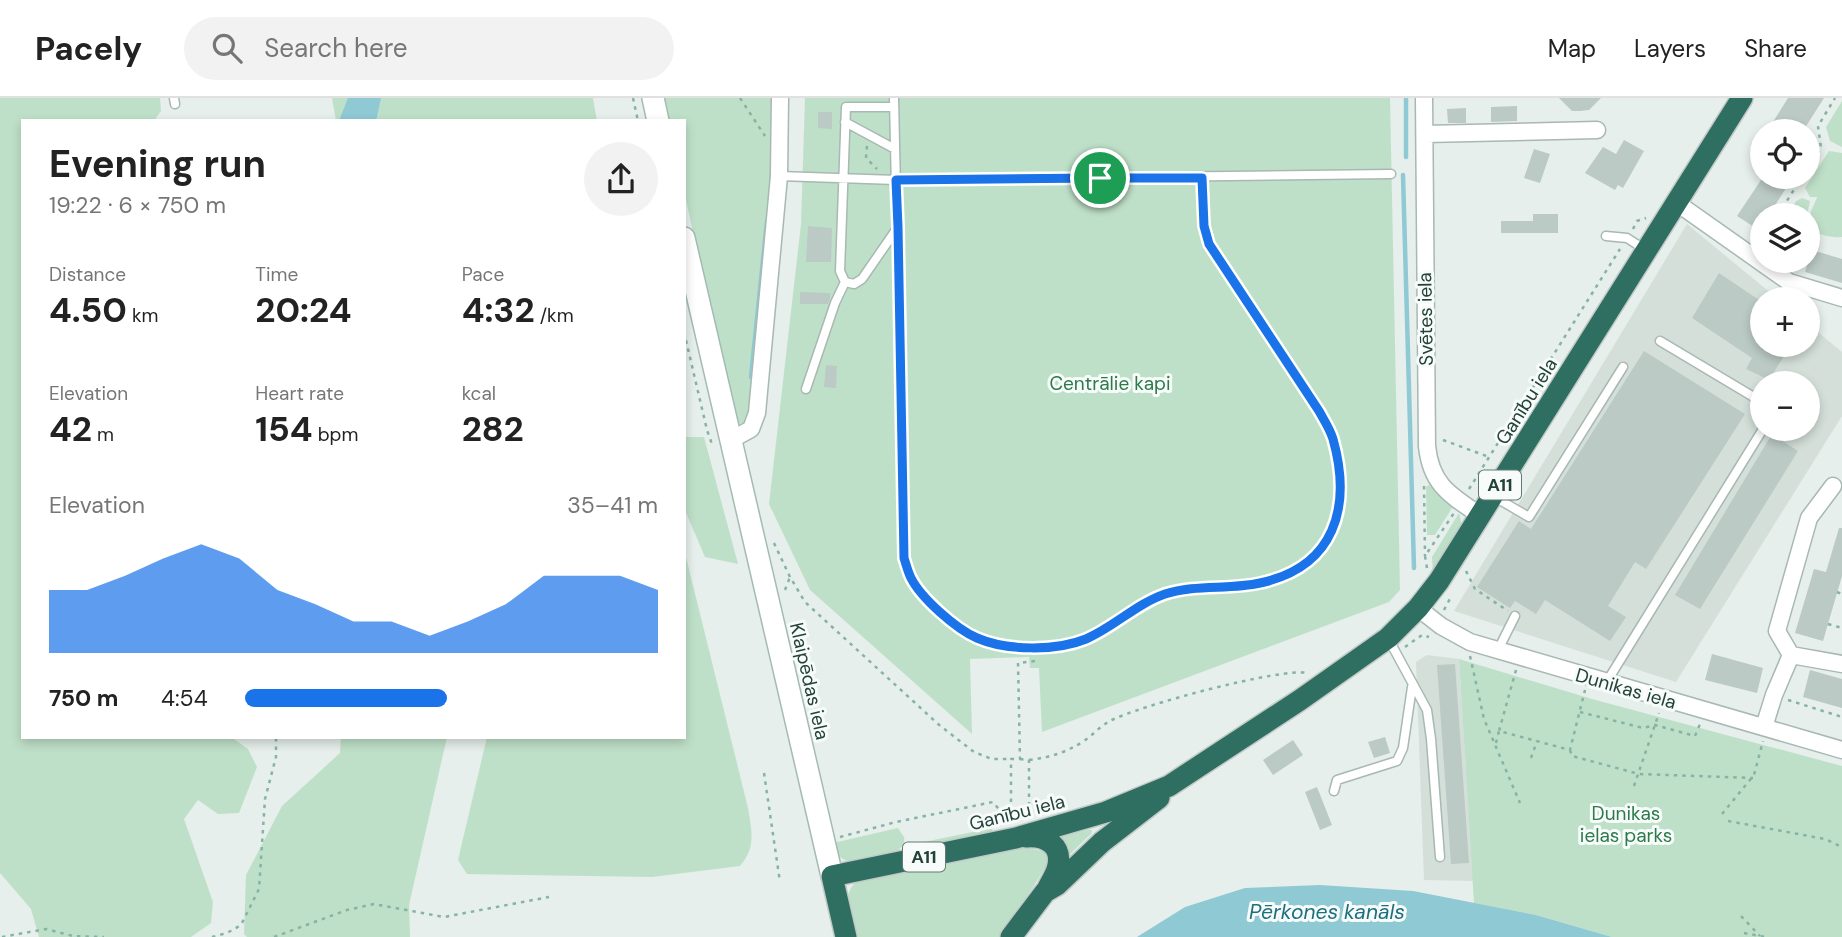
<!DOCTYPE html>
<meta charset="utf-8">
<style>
body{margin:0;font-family:"DM Sans",sans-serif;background:#f2f2f2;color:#222;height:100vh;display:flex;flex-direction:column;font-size:26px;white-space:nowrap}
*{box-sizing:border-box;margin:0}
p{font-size:23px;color:#767676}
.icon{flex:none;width:38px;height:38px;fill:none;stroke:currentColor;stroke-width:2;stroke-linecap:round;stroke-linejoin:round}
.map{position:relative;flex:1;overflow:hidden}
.sheet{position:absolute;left:21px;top:21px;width:665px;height:620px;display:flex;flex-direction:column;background:#fff;border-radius:0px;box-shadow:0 4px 10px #0003}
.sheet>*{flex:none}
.buttons{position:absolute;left:1750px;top:21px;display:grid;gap:14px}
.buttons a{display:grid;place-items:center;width:70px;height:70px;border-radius:50%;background:#fff;box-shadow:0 4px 10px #0003;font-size:35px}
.pin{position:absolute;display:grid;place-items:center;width:60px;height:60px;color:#fff;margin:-30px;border:4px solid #fff;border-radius:50%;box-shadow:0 2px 7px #0007}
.round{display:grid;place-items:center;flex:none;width:74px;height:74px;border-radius:37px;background:#f2f2f2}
.headline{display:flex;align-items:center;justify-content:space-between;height:119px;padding:0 28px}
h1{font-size:38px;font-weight:700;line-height:52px}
.metrics{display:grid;grid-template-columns:repeat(3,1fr);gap:10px;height:119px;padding:7px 28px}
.metrics div{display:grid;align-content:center}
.metrics b{font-size:35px;font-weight:700}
.metrics small{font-size:19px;font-weight:400}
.metrics p{font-size:19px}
.chart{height:196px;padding:14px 28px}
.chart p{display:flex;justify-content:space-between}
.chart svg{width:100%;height:126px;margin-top:7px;fill:#1a73e8;opacity:.7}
ul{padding:0 28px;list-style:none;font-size:23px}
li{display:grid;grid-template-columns:112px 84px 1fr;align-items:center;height:52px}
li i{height:18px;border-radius:9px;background:#1a73e8}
header{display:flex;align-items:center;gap:42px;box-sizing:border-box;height:98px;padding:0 35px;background:#fff;border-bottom:2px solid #e0e0e0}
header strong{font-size:33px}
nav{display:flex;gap:38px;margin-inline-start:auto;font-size:24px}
.search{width:490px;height:63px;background:#f2f2f2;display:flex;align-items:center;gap:18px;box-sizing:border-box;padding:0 24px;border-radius:38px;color:#767676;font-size:26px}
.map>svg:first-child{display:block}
</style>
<header>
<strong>Pacely</strong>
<div class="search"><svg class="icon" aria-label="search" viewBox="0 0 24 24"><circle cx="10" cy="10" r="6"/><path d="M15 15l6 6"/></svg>Search here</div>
<nav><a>Map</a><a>Layers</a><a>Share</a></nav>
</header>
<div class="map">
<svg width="1842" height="839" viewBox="0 0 1842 839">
<rect width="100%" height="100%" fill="#e6efeb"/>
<path fill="#d4dfda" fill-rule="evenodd" d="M1687 126 1778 201H1762V247H1808V226L1842 254V318L1676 584 1454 513ZM1762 285H1808V331H1762Z
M1427 557 1459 561 1473 783 1424 782 1416 564Z"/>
<path fill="#bfe0c8" d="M0 0H160L161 13 154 23H23V639H231L248 651 257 669 239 715 218 716 198 702 184 721 213 804 211 825 191 839H39L31 811 0 775Z
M332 0H593L597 23H336Z
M662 0H777V54L755 284 748 325 736 326 732 319 684 92V23H668Z
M805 0H1390L1400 492 1389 504 1042 634 1039 570H1030L1029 559 970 561 972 636 810 492 769 406 801 126Z
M1842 3V49L1830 43 1826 29Z
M1829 53 1842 55V139C1831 140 1808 136 1809 122 1809 115 1815 106 1817 99H1810L1805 90Z
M1802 100 1810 103 1807 117H1788L1796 103Z
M684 339H704L738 466 705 459 684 410Z
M1432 385 1452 410 1435 437H1427L1426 389Z
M1459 415 1462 429 1433 476 1432 459Z
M684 451 748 710C752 734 756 749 740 768L652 779 467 776 458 762 487 639H684Z
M1459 561 1592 601 1842 668V839H1612L1536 817 1474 805Z
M341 639H447L409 807 410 839H247L244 836 246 777 282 708 340 655Z
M898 730C898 730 904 739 904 739 908 758 864 766 852 764 845 763 841 760 836 756L833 745Z
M992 730 993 736 917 750 919 745Z
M1088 732H1092L1091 736 1068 758 1055 740Z
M1020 748 1045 754 1049 764 1001 839H855C851 819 839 795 859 782Z"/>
<path fill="#8ec9d4" d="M348 0H381L376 23H339Z
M1320 787 1413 793 1536 817 1612 839H1137L1185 809 1245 790Z"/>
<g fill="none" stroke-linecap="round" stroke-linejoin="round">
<path stroke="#8ec9d4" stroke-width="4.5" d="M1406 59V0
M1403 77 1414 470
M751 279 767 123"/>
</g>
<path fill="#bbcac4" d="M1559 0H1601L1589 12 1580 13H1572Z
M1788 0H1824L1803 33H1788L1773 24Z
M1517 8V23L1491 24V9Z
M1466 10V25H1448L1447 11Z
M818 14H832V31L818 30Z
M1624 42 1644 53 1623 90 1618 87 1615 92 1585 75 1603 49 1616 56Z
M1534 51 1550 56 1540 85 1524 80Z
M1763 79H1793L1769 117H1762V134L1737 118Z
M1533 116H1558V135H1501V123H1533Z
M808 128 832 130 831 164H806Z
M1812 152 1842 161V185L1805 174Z
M1719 175 1762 204V247H1791L1769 282 1746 271 1752 260 1692 220Z
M800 194 830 195V200L828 206H800Z
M1644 253 1745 316 1646 471 1635 464 1608 508 1626 519 1610 543 1545 502 1536 516 1515 503 1510 510 1477 489 1519 423 1531 431Z
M826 267 837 268 836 290 824 289Z
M1772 336 1798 353 1700 511 1675 497Z
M1839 430H1842V478L1823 543 1795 535 1814 471 1826 474Z
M1712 556 1763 570 1757 595 1705 582Z
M1455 566 1469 765 1451 766 1437 567Z
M1810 572 1842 581V610L1803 599Z
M1385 639 1390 655 1374 660 1368 644Z
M1293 642 1303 657 1273 677 1263 662Z
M1317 689 1332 727 1320 732 1305 694Z"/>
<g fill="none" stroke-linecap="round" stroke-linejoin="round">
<defs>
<path id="lane" d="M174 0 175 6
M894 0 904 460C906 466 908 474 911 480 921 500 956 531 977 540 998 549 1023 550 1045 549 1059 548 1073 546 1086 541 1114 529 1136 506 1165 496 1196 486 1229 492 1260 485 1335 469 1352 409 1333 341 1330 331 1324 322 1319 313L1209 146 1204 128 1202 80
M894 9H846L840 173 845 184 854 186 862 181 898 129
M845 24 895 51
M779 78 896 82 1391 76
M1606 138 1627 140 1644 151
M1660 243 1762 304
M806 291 835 205 845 184
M1493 398 1529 419 1623 269
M1389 542 1427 612 1431 641 1440 759
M1498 552 1515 518
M1606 585 1763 331
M1334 693 1337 682 1397 663 1403 650 1412 589"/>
<path id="street" d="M1424 0 1427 348C1431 387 1450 397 1481 418
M1425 36 1597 32
M1677 105 1789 184 1842 200
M729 338 740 337 751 331 757 315 779 78 780 0
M1418 510 1441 528 1470 544 1842 652
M1791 557 1777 533 1809 420 1833 388
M1764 629 1774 597 1791 557 1842 566"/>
<path id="secondary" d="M653 0 658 23
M684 140 832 778"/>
<path id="highway" d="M1026 739C1046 737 1064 748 1057 771 1055 778 1050 785 1047 792
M846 839 832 778 1016 740 1106 714 1169 688 1300 602 1388 540 1418 510 1439 483 1742 0
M1011 839 1045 794 1057 787 1102 744 1159 700"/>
</defs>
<use href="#lane" stroke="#a8b8b2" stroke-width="11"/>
<use href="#street" stroke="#a8b8b2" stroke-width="19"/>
<use href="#secondary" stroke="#a4bbb3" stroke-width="24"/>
<use href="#highway" stroke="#c2cac8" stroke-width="24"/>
<path stroke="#86b3a5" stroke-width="2.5" stroke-dasharray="3.5 5" stroke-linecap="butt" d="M633 0 638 23
M740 0 765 38
M867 48 866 60 877 71
M1808 70 1821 50 1818 28 1835 0
M1778 117 1802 79
M1633 131 1637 123 1646 120
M684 234 707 332 713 349
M1443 342 1489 359
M1424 388 1425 458
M1469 391 1620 151
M774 445 790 479 805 504 938 626 974 654 992 661H1011
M1427 470 1425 458 1454 415
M1466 473 1475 491 1508 513
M785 492 790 479
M1837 494 1842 496
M1444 512 1452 497
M1828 526 1842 530
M1405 549 1422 537 1429 539
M1470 558 1484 621 1520 705
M1516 572 1499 633 1570 652 1585 592
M1788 602 1842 619
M1580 614 1643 630 1655 627 1695 638 1700 626
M1496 645 1499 633
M1570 652 1572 658 1639 676 1753 680
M1531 660 1537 643
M1020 661 1029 662V719
M1029 662C1051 659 1065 655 1084 643 1093 637 1100 628 1110 623 1138 608 1281 569 1309 575
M764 675 780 784
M1634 688 1659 615
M1722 716 1754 677 1763 643
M1011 721V661H1020L1018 565 1035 563V560
M1728 723 1825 741 1842 749
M840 739 896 724 993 704 1006 720 1014 722
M1741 818 1760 838
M1744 835 1765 839
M2 839 46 831 73 838 104 839
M212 839 227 835 241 827 259 791 265 701 276 659V639
M274 839 347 812 374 806 444 819 549 799"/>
<use href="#lane" stroke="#fff" stroke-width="8"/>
<use href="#street" stroke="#fff" stroke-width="16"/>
<use href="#secondary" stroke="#fff" stroke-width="21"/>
<use href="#highway" stroke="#2f6f62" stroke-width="21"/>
</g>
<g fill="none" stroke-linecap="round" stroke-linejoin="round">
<defs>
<path id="route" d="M1100 80H1202L1204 128 1209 146 1319 313C1324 322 1330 331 1333 341 1352 409 1335 469 1260 485 1229 492 1196 486 1165 496 1136 506 1114 529 1086 541 1057 553 1007 553 977 540 956 531 921 500 911 480 908 474 906 466 904 460L898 129 896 82Z"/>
</defs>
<use href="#route" stroke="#fff" stroke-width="14"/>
<use href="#route" stroke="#1a73e8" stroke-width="9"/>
</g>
<g text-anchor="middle" stroke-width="6" stroke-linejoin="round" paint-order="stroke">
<g fill="#f7fbf9" stroke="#637a73" stroke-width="2">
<rect x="1479" y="372.5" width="42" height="29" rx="5"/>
<rect x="903" y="744.5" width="42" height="29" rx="5"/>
</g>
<g font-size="18" font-weight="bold" fill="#24423a">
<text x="1500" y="393">A11</text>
<text x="924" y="765">A11</text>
</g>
<g font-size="19" fill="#24423a" stroke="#f7fbf9">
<text transform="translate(1425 221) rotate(-91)" y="7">Svētes iela</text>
<text transform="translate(1526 303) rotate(-58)" y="7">Ganību iela</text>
<text transform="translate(810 583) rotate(77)" y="7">Klaipēdas iela</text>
<text transform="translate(1626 590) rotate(16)" y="7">Dunikas iela</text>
<text transform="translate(1017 714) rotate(-14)" y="7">Ganību iela</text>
</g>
<g font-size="19" fill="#2d7a4b" stroke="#f7fbf9">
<text x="1110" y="292">Centrālie kapi</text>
<text x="1626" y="722">Dunikas<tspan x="1626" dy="22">ielas parks</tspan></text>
</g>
<g font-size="21" font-style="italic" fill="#1c6f80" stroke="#f7fbf9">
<text x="1327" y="821">Pērkones kanāls</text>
</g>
</g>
</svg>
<div class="buttons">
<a><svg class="icon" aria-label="locate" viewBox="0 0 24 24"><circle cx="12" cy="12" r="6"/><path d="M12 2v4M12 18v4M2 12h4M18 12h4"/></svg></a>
<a><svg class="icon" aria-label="layers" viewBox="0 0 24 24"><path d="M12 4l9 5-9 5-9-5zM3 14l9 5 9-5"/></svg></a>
<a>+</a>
<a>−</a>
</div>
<div class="pin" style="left:1100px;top:80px;background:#1e9e55"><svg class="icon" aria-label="arrive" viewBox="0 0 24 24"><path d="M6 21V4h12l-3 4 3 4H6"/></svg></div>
<section class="sheet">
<div class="headline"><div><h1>Evening run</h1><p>19:22 · 6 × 750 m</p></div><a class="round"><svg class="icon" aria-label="share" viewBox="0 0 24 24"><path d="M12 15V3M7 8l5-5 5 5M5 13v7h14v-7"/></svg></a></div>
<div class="metrics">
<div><p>Distance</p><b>4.50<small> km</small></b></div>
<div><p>Time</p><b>20:24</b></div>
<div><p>Pace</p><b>4:32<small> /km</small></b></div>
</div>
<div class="metrics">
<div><p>Elevation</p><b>42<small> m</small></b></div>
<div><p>Heart rate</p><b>154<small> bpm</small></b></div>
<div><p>kcal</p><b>282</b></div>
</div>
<div class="chart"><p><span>Elevation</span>35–41 m</p>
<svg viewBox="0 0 160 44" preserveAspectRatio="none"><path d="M0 44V22L10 22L20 17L30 11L40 6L50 11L60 22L70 27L80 33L90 33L100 38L110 33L120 27L130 17L140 17L150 17L160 22V44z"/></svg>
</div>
<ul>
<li><b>750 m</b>4:54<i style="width:49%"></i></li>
</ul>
</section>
</div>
